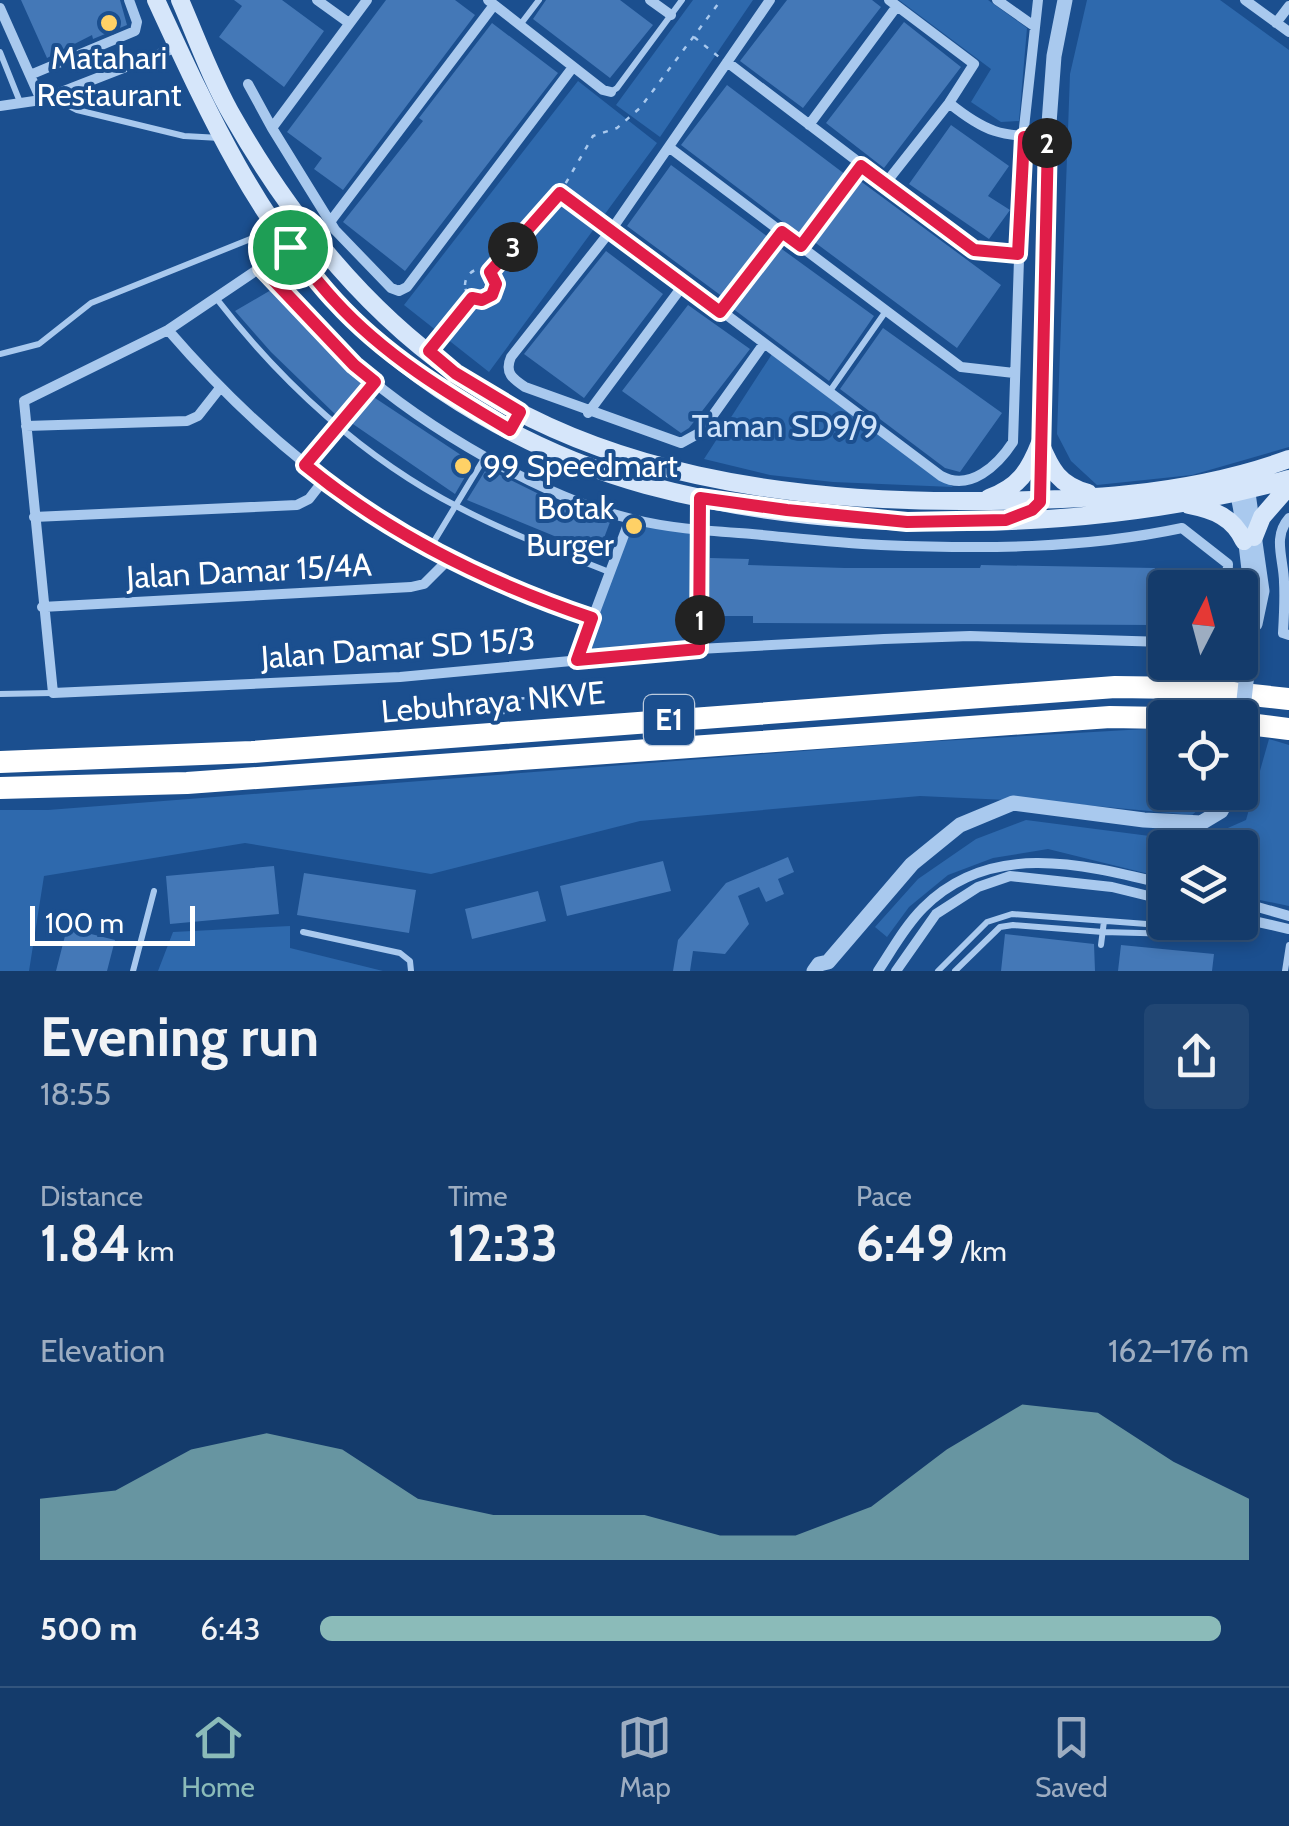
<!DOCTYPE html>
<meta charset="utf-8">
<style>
body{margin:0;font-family:Cabin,sans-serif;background:#214673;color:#f1f3f6;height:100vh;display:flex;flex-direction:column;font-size:38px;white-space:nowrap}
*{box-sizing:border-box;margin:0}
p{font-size:32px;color:#9dadc1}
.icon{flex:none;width:55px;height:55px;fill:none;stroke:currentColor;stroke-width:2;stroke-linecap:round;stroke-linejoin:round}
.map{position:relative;height:971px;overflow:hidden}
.side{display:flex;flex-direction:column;background:#143b6b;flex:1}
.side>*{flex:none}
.needle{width:65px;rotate:6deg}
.controls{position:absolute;left:1148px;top:570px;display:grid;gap:20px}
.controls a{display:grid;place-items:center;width:110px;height:110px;border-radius:10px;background:#143b6b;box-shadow:0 5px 15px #0003,0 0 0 2px #33557e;font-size:50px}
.scale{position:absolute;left:30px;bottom:25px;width:165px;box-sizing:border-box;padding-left:10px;border:5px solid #fff;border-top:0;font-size:28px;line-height:35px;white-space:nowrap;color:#fff;-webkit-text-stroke:8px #1b4f8f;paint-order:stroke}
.pin{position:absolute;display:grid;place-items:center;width:85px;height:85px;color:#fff;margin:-42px;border:5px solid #fff;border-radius:50%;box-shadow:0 2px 10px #0007}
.km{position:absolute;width:50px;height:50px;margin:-25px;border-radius:50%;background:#222;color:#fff;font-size:28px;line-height:50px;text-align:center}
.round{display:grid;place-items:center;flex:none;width:105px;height:105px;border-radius:10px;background:#214673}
.headline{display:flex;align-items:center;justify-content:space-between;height:170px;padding:0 40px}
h1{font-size:55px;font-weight:700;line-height:75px}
.stats{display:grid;grid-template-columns:repeat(3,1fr);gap:15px;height:170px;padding:10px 40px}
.stats div{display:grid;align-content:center}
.stats b{font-size:50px;font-weight:700}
.stats small{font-size:28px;font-weight:400}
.stats p{font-size:28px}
.chart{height:280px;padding:20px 40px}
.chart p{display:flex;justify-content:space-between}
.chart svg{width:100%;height:180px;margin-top:10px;fill:#8bbbb9;opacity:.7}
ul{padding:0 40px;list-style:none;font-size:32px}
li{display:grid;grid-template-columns:160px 120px 1fr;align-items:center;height:75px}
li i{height:25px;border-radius:12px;background:#8bbbb9}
.menu{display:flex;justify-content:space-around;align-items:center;height:140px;border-top:2px solid #33557e;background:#143b6b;font-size:28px;color:#9dadc1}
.menu a{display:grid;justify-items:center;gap:5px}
.menu .active{color:#8bbbb9}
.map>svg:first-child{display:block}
</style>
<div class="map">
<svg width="1289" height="971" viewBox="0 0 1289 971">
<rect width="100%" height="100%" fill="#1b4f8f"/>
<path fill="#2e69ad" d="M693 0H753L660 137 616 105Z
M899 0H988L1027 28 1019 121 1001 122 971 102 991 69Z
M1087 0H1220L1289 50V447L1192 475 1097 485 1071 461 1057 434 1070 74Z
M578 81 657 143 489 372 404 305Z
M772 354 953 487 833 482 770 475 704 459Z
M632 524 696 533 697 644 582 657Z
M1162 728 1165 792 1218 793 1192 815 1052 802 920 796 640 821 431 874 245 843 44 876 29 971H0V810H48L906 743Z
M1269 739 1289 745V906L1240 896V848H1165V878L1048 849 993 858 948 875 909 907 887 937 875 927 918 879 976 839 1026 820 1196 842 1246 820Z
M290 926V948L383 971H158L173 932Z"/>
<path fill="#4478b7" d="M21 0H120L127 25 93 39 92 35 47 58Z
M234 0H282L324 31 284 87 219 37 242 6Z
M386 0H455L475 15 343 190 314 169 322 158 287 132Z
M546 0H620L653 25 610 78 533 19Z
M787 0H872L881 7 803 108 740 61Z
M904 22 961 67 884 168 826 123Z
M492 23 558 73 405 271 343 222 423 121 419 118Z
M727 85 846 175 800 235 681 145Z
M951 125 1009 166 988 196 1010 210 989 239 909 184Z
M671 165 768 237 723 297 627 226Z
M859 180 1001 285 957 348 813 241Z
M779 247 874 316 829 381 732 308Z
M606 251 663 294 584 398 524 354Z
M271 290 363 385 337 416 271 352 235 311Z
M688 305 750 349 689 428 681 433 622 391Z
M883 328 1002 413 960 472 945 468 840 389Z
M372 396 473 463 455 494 350 422Z
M490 470 557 503 610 522 598 554 467 500 485 471 488 473Z
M710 558 749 559 748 565 845 568H980L981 565 1155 568 1154 625 753 623V616H709Z
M788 857 794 872 778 879 784 894 766 902 759 887 738 896 749 924 725 954 693 951 690 971H673L678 940 726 883Z
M663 861 671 891 567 916 560 886Z
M274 866 279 914 170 924 166 876Z
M304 873 416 890 409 933 297 915Z
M538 891 546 921 472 939 465 909Z
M67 928 115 940 107 971H56Z
M1005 934 1094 944 1095 971H1001Z
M1121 945 1214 954 1212 971H1118Z"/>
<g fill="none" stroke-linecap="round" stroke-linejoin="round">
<path stroke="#a9c9ee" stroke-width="2.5" stroke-dasharray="5 8" stroke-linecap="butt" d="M694 37 719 57
M560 193 603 223
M465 285a16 16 0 1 1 32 0a16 16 0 1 1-32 0Z
M490 272 560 193 593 136 617 128 640 108 721 0
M438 339 471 299
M503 714 510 699 528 698 538 712"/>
<path stroke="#a9c9ee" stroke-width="6" d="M520 25 539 0
M0 52 20 102
M63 92 71 107 77 110 184 136 220 138
M611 92 617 88 682 0
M801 246 861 166
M216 298C281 382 364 459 460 508 508 533 559 552 609 572
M721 311 782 232
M0 354 39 344 91 303 273 230
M830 391 886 311
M305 465 374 383
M430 548 485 457
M0 694 52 693
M303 932 400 953 410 961 411 971
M1101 945 1104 921
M133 971 154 891
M938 971 987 922 1012 914 1187 927 1210 922
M955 971 1000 927 1013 925 1103 932 1214 935 1224 922
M1285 971 1289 945"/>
<path stroke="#a9c9ee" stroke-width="10" d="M317 0 349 23
M488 0 603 90 611 92
M650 0 671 15
M997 0 1034 26
M1245 0 1289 32
M0 8 41 100
M1276 23 1289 6
M727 62 974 250 1018 254
M30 75 135 31 137 22 129 0
M248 84 272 128 335 230 391 288 399 291 407 287 573 67
M949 103C985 132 1001 137 1048 137
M0 106 41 100 177 47
M809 125 897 6
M272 128 367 0
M670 148 961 367 1014 373
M885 184 949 103 974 64 889 0
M330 222 494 5
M612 229 941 476C970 492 998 465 1013 442L1023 137 1038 0
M291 247 168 330 24 401 53 693 400 677 699 649 884 639 970 636 1165 642
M262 268C293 300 322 337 356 367 424 427 543 498 632 519 672 529 712 531 752 534 795 538 837 543 881 545 982 549 1083 549 1182 528L1228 564 1227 588
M168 330C290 471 416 557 592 618
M763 345 701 432 681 443 525 387C513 379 504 373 511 357L612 229 770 0
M588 413 684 284
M26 426 187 421 198 416 220 388
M34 517 297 505 309 499 323 481
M1289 518C1272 537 1284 560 1284 582 1285 599 1284 616 1283 633L1289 635
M42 607 411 587 424 584 448 560
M699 649V495
M577 660 630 519
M1240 902 1289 916
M1240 918 1289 929
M878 971C892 950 905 926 923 908 990 840 1083 864 1165 884
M896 971 936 914 978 887 1010 876 1112 887 1165 900"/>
<path stroke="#a9c9ee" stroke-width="15" d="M1246 479 1262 591 1255 624
M1235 481C1247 535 1255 600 1249 655
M1012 518 1032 510 1039 501 1048 137 1054 56 1065 0
M814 971 819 964 828 962 912 864 960 825 1013 803 1144 820 1201 823 1221 811 1231 792"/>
<path stroke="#d6e6fa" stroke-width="18" d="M156 0C205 106 255 218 337 303 418 388 533 454 646 485 841 538 1095 533 1289 479
M180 0C197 39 212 81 233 117 289 215 362 307 455 373 599 475 788 501 961 501 1071 501 1185 497 1289 459
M1040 443C1051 470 1059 485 1088 493
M989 498C1019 487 1029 471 1040 443
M1189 505C1214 510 1233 517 1244 541
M1254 537 1262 517 1289 486"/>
<path stroke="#fff" stroke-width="22" d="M1240 723 1289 729
M0 762 252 752 1115 687 1186 688 1289 699
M0 788 187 783 1110 717 1165 718"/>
<path stroke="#a9c9ee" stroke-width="15" d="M1240 736 1249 655"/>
</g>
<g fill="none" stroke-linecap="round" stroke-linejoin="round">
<defs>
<path id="route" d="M1024 137H1048L1040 502 1032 510 1006 520 907 522 787 510 700 498 699 649 577 660 592 618C488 583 390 535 305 465L375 382 354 365 262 268 290 247C305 265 319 284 335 301 384 355 447 393 510 430L520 412 455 373 429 351 472 298 482 300 492 295 496 284 490 272 560 193 720 312 782 232 801 246 861 166 974 250 1018 254Z"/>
</defs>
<use href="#route" stroke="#fff" stroke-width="20"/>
<use href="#route" stroke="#e11d48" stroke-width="12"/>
</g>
<g fill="#ffd166" stroke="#1b4f8f" stroke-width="4">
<circle cx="109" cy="23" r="10"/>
<circle cx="463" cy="466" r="10"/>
<circle cx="634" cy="526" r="10"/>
</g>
<g text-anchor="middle" stroke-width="8" stroke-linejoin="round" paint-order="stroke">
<rect fill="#1b4f8f" stroke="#bbcadd" stroke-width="2.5" x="644" y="695" width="50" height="50" rx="8"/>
<g font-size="30" font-weight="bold" fill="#fff">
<text x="669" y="730">E1</text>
</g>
<g font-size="32" fill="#fff" stroke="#1b4f8f">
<text x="109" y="69">Matahari<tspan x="109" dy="37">Restaurant</tspan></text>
<text x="483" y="477" text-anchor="start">99 Speedmart</text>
<text x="614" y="519" text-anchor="end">Botak<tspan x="614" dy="37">Burger</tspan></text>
</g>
<g font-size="32" fill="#cfe3fa" stroke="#1b4f8f">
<text x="785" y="437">Taman SD9/9</text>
</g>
<g font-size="32" fill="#fff" stroke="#1b4f8f">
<text transform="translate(249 571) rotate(-3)" y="11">Jalan Damar 15/4A</text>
<text transform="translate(398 648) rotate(-4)" y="11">Jalan Damar SD 15/3</text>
<text transform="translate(493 702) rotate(-5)" y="11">Lebuhraya NKVE</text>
</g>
</g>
</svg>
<div class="controls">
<a><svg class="needle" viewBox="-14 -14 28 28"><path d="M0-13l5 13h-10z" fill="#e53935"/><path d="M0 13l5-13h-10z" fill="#9dadc1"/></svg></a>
<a><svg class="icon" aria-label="locate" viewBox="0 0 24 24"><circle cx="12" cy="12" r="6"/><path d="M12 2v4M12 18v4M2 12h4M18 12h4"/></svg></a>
<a><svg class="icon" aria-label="layers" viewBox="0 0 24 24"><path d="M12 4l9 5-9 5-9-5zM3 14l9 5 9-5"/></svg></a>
</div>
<div class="scale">100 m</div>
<div class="pin" style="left:290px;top:247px;background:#1e9e55"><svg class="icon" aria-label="arrive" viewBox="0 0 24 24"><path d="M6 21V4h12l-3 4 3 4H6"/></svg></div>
<b class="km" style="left:700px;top:620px">1</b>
<b class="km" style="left:1047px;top:143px">2</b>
<b class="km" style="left:513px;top:247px">3</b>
</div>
<section class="side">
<div class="headline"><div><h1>Evening run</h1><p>18:55</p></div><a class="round"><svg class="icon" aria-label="share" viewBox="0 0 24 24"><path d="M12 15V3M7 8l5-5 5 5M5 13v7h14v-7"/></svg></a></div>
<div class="stats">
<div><p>Distance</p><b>1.84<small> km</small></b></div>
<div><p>Time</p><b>12:33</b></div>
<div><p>Pace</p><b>6:49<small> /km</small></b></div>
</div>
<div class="chart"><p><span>Elevation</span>162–176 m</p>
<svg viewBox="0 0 160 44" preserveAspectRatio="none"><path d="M0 44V29L10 27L20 17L30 13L40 17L50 29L60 33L70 33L80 33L90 38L100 38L110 31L120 17L130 6L140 8L150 20L160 29V44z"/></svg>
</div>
<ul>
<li><b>500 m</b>6:43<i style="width:97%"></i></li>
</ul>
</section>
<nav class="menu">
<a class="active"><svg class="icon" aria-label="home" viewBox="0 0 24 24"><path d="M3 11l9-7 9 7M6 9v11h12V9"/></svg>Home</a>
<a><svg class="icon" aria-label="map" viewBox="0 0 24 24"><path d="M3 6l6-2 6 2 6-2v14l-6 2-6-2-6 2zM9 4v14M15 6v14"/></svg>Map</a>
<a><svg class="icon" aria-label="saved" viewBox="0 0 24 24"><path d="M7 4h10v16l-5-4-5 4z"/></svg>Saved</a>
</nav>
